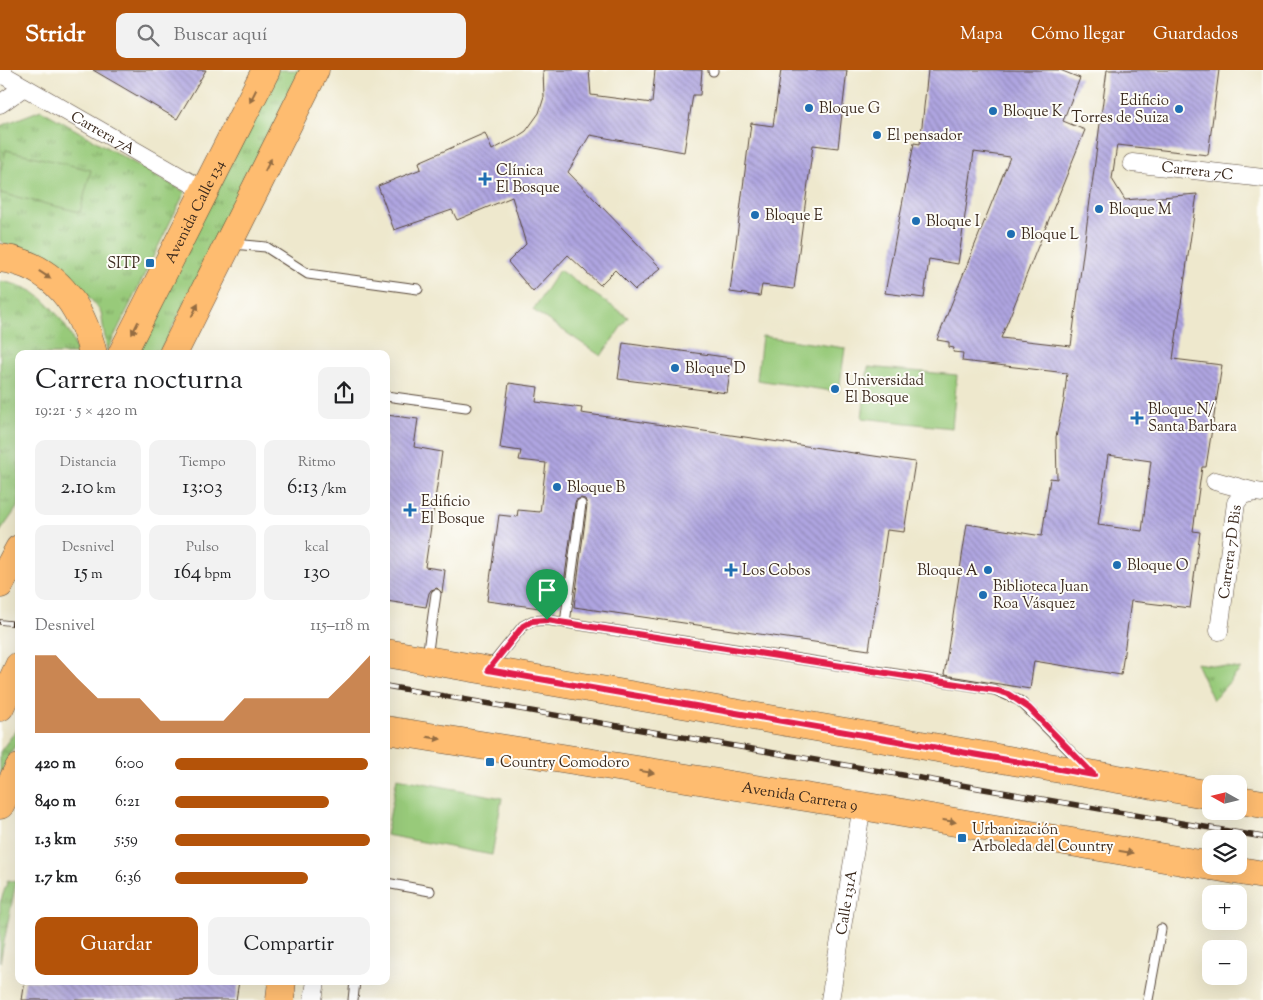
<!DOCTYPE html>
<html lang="es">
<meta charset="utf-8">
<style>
body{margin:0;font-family:"Sorts Mill Goudy",serif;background:#f2f2f2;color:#202124;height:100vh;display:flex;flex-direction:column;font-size:19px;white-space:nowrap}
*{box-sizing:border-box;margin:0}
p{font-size:16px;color:#757577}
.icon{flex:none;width:28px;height:28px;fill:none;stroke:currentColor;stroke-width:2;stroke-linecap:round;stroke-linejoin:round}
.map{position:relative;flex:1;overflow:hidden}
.panel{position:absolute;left:15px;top:280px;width:375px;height:635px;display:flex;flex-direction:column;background:#fff;border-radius:10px;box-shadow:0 5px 20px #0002}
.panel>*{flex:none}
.needle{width:32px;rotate:278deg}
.controls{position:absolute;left:1202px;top:705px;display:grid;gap:10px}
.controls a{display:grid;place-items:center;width:45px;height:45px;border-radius:10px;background:#fff;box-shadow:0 5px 20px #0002;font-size:25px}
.pin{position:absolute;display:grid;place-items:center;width:42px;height:42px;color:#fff;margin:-51px -21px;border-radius:50% 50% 50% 0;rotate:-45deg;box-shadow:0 0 5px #0007}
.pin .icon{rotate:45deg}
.round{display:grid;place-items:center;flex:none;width:52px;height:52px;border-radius:10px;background:#f2f2f2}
.overview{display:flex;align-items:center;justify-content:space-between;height:85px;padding:0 20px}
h1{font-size:28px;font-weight:600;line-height:38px}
.stats{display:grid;grid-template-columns:repeat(3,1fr);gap:8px;height:85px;padding:5px 20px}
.stats div{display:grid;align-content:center;border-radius:10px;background:#f2f2f2;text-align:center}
.stats b{font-size:21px;font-weight:600}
.stats small{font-size:14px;font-weight:400}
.stats p{font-size:14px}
.chart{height:140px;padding:10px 20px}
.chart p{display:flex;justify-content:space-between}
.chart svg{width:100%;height:90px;margin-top:5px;fill:#b45309;opacity:.7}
.cta{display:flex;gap:10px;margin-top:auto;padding:10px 20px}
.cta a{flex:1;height:58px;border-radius:10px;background:#b45309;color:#fff;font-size:20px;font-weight:600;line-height:58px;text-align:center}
.cta a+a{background:#f2f2f2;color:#202124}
ul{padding:0 20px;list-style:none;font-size:16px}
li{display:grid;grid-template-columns:80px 60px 1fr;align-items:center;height:38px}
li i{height:12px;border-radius:6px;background:#b45309}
header{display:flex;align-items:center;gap:30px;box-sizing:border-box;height:70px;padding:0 25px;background:#b45309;color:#fff}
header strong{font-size:24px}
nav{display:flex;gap:28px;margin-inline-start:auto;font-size:18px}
.search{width:350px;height:45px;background:#f2f2f2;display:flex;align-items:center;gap:12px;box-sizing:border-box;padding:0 18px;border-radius:10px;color:#757577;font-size:19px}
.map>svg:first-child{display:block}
</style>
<header>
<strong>Stridr</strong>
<div class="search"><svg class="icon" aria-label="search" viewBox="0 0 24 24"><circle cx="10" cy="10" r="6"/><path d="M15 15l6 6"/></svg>Buscar aquí</div>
<nav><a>Mapa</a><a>Cómo llegar</a><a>Guardados</a></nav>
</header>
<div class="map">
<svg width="1263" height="930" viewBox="0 0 1263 930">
<defs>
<pattern id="grass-tufts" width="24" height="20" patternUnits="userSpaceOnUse" patternTransform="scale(1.25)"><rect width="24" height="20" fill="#98ca7a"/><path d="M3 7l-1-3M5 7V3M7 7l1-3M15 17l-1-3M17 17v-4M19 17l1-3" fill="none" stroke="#7da463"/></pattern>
<pattern id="building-back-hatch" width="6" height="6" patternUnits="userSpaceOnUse" patternTransform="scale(1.25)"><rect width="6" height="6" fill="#afa5e1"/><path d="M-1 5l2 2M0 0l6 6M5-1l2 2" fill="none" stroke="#9087b6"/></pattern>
</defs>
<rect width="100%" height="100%" fill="#fdfcf7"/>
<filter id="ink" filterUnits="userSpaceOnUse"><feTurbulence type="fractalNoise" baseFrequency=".02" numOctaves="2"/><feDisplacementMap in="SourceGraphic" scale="10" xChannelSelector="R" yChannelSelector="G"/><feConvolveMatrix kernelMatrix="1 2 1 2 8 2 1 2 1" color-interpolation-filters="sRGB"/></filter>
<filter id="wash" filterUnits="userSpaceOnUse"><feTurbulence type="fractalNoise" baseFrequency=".0096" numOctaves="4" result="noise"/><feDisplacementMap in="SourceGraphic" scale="20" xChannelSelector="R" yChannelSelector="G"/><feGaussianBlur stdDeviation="1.12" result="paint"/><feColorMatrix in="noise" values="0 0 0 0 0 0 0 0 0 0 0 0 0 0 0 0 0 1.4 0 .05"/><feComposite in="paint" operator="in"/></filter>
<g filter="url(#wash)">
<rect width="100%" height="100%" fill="#eee8cd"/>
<path fill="url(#grass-tufts)" stroke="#6a7a4c" d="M274 0H302L159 284H132Z
M41 40 185 122 107 281 101 242 82 218 0 171V56Z
M0 211C12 213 30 218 39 226 56 240 73 263 77 284H19V435L0 462Z
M1196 593 1241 599 1213 630Z
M19 656V671L10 683 0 705V682Z
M8 810 16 812 0 892V833Z"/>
<path fill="#98ca7a" stroke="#6a7a4c" d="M6 80 91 100 80 142 0 123V103Z
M559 200 628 247 601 286 533 240Z
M762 266 845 278 839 322 757 310Z
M868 297 957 305 952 358 862 348Z
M397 708 502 728 492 785 386 765Z"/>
<g id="blocks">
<path fill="url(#building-back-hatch)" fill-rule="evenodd" d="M93 0H206L177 49Z
M543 0H589L591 25 652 33 655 0H702L700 25H693L684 82 590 65 568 102 661 198 635 220 615 200 600 215 568 185 533 222 508 192 526 174 512 127 457 150 452 140 394 160 378 116 421 99 419 92 485 63 492 80 517 67 526 61 539 43 544 27Z
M781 0H847L838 78 813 75 794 219 762 215 760 226 730 222 751 53 773 56Z
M928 0H1060L1080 8 1063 51 1085 60 1001 268 1071 276 1107 0H1219L1208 85 1117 75 1112 109 1125 130 1197 124 1173 289 1222 295 1206 397H1202L1193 461 1200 462 1190 538 1131 531 1121 605 1034 591 1030 619 944 605 967 454 1042 466 1050 408 1057 409 1056 367 1064 330 1067 303 962 291 963 283 953 282 954 278 949 277V272L937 270 1010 87 974 82 958 194 929 189 924 228 885 223 914 73 920 74ZM1108 385 1151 391 1142 461 1098 455Z
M623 273 732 288 727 323 618 309Z
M509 313 538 317 536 332 582 338 581 343 915 392 904 462 887 460 869 580 574 537 587 435 585 429 581 428 576 430 575 433 561 535 556 534 555 540 487 531 499 445 517 447 518 440 540 442 546 393 519 390 521 381 500 378Z
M386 345 418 349 414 377 442 382 425 497 445 500 442 523 437 518 431 520 429 523 426 537 386 531Z
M25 911H239L236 930H22Z"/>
</g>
</g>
<g filter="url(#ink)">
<use href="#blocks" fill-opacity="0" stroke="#564638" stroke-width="1"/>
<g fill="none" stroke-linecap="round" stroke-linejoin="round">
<defs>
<path id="lane" d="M713 1V0
M233 174 266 177 308 204 418 219
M386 326 466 337
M565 553 581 434
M427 587 436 524
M490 597 523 556 532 551 547 550 973 616 995 620 1020 631 1085 696
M386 813 430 821
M353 930 355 911
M1148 930 1161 859"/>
<g id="street">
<path id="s1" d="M0 3 205 121"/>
<path d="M0 34 24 17"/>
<path id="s2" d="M1132 93 1263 108"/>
<path d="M1215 411 1255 422"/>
<path id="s3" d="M1219 561 1236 433 1242 425 1256 422 1263 423"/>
<path d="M313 930 316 911"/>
<path id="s4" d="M830 930 862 736"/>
</g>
<g id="primary">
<path d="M0 188C53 194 82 235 93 284"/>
<path id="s5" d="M122 284 266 0"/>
<path d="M173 284 315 0"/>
<path d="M0 514 19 479"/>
<path d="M386 583 1211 725"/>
<path d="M0 637 19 596"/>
<path id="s6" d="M386 660 862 736 1211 796"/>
<path d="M1239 730 1263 734"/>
<path d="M0 735 19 698"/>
<path d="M1212 796 1263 805"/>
<path d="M280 930 282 911"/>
</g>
</defs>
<use href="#lane" stroke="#564638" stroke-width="11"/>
<use href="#street" stroke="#564638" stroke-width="19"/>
<use href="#primary" stroke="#564638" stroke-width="29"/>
<use href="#lane" stroke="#fff" stroke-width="9"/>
<use href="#street" stroke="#fff" stroke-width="18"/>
<use href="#primary" stroke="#febc70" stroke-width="28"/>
<defs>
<path id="rail" d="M0 552 19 554
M386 616 1263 767"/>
</defs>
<use href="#rail" stroke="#3b2a1e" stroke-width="5.5"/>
<use href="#rail" stroke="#fdfcf7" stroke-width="4" stroke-dasharray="11" stroke-linecap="butt"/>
</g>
<defs><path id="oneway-solid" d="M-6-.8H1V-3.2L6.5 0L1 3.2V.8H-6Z" transform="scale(1.25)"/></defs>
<g fill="#936c43">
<use href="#oneway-solid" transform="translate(253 26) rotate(117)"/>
<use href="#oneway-solid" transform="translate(268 95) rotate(-63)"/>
<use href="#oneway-solid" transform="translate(45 205) rotate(34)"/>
<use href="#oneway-solid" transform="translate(195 240) rotate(-63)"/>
<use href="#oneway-solid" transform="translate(135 258) rotate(117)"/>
<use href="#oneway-solid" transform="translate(434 668) rotate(9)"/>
<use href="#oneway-solid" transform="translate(647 702) rotate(9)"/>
<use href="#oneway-solid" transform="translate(949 751) rotate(10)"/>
<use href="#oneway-solid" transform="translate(1126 782) rotate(9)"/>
</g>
</g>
<g fill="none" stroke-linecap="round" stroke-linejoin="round" filter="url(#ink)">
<defs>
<path id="route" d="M547 550 995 620 1008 624 1029 638 1094 705 488 600 523 556 532 551Z"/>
</defs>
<use href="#route" stroke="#fff" stroke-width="10"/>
<use href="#route" stroke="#e11d48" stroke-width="6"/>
</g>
<g fill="#1f6fb2" stroke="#fdfcf7" stroke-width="2">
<circle cx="809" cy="38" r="5"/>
<circle cx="1179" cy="39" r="5"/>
<circle cx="993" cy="41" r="5"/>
<circle cx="877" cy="65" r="5"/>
<path d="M482.5 101.5h5v5h5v5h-5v5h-5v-5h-5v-5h5z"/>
<circle cx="1099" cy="139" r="5"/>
<circle cx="755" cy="145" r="5"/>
<circle cx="916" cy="151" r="5"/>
<circle cx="1011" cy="164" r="5"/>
<rect x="145" y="188" width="10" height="10" rx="2.5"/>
<circle cx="675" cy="298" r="5"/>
<circle cx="835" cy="319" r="5"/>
<path d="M1134.5 340.5h5v5h5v5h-5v5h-5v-5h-5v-5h5z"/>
<circle cx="557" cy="417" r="5"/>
<path d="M407.5 432.5h5v5h5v5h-5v5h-5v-5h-5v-5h5z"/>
<circle cx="1117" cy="495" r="5"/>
<path d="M728.5 492.5h5v5h5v5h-5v5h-5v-5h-5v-5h5z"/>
<circle cx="988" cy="500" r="5"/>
<circle cx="983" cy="525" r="5"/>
<rect x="485" y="687" width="10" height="10" rx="2.5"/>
<rect x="957" y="763" width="10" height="10" rx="2.5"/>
</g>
<g text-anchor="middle" stroke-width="4" stroke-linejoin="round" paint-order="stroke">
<g font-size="15" fill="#3b2a1e" stroke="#fdfcf7" text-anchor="start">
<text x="1169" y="35" text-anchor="end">Edificio<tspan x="1169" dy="17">Torres de Suiza</tspan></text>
<text x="819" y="43">Bloque G</text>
<text x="1003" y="46">Bloque K</text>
<text x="887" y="70">El pensador</text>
<text x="496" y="105">Clínica<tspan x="496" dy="17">El Bosque</tspan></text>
<text x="1109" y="144">Bloque M</text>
<text x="765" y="150">Bloque E</text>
<text x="926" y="156">Bloque I</text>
<text x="1021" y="169">Bloque L</text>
<text x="140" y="198" text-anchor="end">SITP</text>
<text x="685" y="303">Bloque D</text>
<text x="845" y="315">Universidad<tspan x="845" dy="17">El Bosque</tspan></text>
<text x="1148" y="344">Bloque N/<tspan x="1148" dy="17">Santa Barbara</tspan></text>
<text x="567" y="422">Bloque B</text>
<text x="421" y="436">Edificio<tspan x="421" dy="17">El Bosque</tspan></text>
<text x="1127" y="500">Bloque O</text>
<text x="742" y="505">Los Cobos</text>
<text x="978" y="505" text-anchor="end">Bloque A</text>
<text x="993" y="521">Biblioteca Juan<tspan x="993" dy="17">Roa Vásquez</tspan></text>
<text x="500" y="697">Country Comodoro</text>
<text x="972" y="764">Urbanización<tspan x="972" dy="17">Arboleda del Country</tspan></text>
</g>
<g font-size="15" fill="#3b2a1e" stroke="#fdfcf7">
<text dy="5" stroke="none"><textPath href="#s1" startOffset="119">Carrera 7A</textPath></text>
<text dy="5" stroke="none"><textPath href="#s2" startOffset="66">Carrera 7C</textPath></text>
<text dy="5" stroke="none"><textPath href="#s5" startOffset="160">Avenida Calle 134</textPath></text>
<text dy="5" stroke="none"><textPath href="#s3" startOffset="80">Carrera 7D Bis</textPath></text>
<text dy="5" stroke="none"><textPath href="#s6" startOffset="419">Avenida Carrera 9</textPath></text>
<text dy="5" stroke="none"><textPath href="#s4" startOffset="99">Calle 131A</textPath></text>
</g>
</g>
</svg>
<div class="controls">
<a><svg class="needle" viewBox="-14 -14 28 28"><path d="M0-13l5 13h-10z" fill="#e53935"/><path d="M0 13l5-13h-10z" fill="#757577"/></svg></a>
<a><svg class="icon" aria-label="layers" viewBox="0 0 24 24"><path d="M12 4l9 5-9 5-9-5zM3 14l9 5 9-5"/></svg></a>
<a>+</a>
<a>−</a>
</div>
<div class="pin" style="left:547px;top:550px;background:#1e9e55"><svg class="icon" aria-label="arrive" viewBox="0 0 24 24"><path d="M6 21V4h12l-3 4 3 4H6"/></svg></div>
<section class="panel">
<div class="overview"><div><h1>Carrera nocturna</h1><p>19:21 · 5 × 420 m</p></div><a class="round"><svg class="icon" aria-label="share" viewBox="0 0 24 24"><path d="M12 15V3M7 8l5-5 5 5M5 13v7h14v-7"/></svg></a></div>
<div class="stats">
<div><p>Distancia</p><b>2.10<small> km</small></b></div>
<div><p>Tiempo</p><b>13:03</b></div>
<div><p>Ritmo</p><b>6:13<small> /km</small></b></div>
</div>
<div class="stats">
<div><p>Desnivel</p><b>15<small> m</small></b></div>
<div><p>Pulso</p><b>164<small> bpm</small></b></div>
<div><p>kcal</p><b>130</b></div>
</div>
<div class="chart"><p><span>Desnivel</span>115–118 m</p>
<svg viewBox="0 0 160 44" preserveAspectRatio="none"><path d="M0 44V6L10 6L20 17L30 27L40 27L50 27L60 38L70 38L80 38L90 38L100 27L110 27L120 27L130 27L140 27L150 17L160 6V44z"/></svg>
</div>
<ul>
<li><b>420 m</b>6:00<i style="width:99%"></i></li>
<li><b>840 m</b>6:21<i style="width:79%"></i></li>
<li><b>1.3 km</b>5:59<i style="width:100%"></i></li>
<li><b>1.7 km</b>6:36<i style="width:68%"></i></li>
</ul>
<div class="cta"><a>Guardar</a><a>Compartir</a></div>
</section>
</div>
